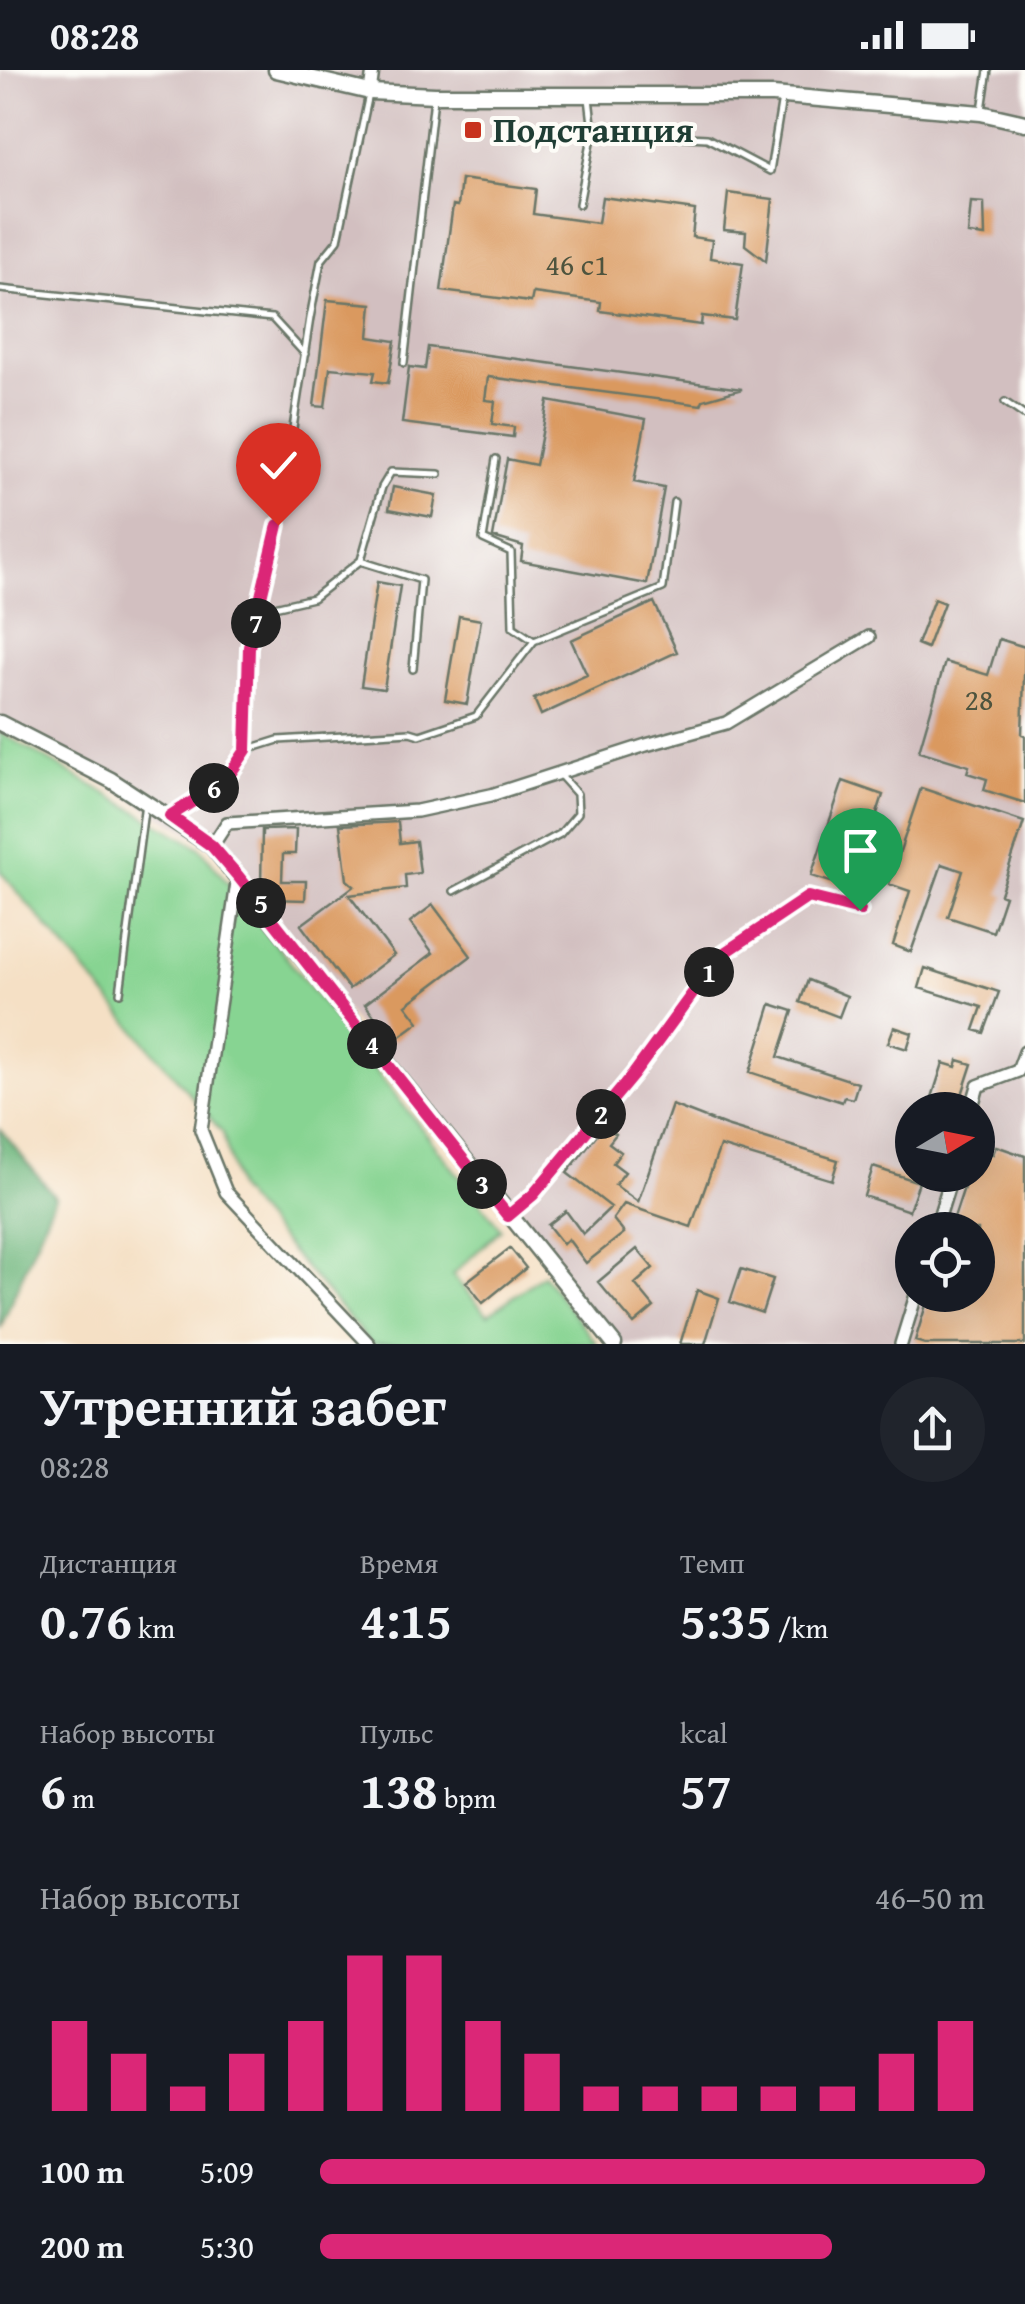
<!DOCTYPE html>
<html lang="ru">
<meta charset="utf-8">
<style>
body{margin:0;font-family:"Gentium Book Plus",serif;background:#20242c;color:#f1f3f6;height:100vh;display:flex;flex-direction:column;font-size:38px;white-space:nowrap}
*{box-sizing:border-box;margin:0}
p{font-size:32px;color:#9ea1a6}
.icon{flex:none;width:55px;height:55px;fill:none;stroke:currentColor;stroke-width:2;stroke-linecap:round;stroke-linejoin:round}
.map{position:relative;height:1274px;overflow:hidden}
.sheet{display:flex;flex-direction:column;background:#171b24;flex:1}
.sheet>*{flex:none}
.needle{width:65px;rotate:80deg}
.fabs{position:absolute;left:895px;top:1022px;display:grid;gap:20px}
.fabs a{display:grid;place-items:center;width:100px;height:100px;border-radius:50%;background:#171b24;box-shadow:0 10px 40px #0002;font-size:50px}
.pin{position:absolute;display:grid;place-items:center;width:85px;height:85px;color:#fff;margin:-102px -42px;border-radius:50% 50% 50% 0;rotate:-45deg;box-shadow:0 0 10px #0007}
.pin .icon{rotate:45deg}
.km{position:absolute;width:50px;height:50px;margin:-25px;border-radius:50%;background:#222;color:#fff;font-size:28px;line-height:50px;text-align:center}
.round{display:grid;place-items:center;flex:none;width:105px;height:105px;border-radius:52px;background:#20242c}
.headline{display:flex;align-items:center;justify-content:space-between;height:170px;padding:0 40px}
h1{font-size:55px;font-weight:700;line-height:75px}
.metrics{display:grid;grid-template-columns:repeat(3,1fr);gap:15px;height:170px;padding:10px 40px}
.metrics div{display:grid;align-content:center}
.metrics b{font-size:50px;font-weight:700}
.metrics small{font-size:28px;font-weight:400}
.metrics p{font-size:28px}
.chart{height:280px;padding:20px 40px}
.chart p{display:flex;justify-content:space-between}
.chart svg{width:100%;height:180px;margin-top:10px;stroke:#db2777;stroke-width:6}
ul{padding:0 40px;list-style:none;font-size:32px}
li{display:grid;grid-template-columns:160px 120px 1fr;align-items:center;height:75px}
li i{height:25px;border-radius:12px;background:#db2777}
.status{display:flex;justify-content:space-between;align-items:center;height:70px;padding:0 50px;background:#171b24;direction:ltr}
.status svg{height:28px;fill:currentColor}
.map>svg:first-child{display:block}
</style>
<div class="status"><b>08:28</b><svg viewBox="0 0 49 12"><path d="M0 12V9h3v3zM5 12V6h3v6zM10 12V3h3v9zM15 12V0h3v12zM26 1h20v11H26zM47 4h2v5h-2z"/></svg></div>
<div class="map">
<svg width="1025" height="1274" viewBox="0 0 1025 1274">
<rect width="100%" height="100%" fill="#fdfcf7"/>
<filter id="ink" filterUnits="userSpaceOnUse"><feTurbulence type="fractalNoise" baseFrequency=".01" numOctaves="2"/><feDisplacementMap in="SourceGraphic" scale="20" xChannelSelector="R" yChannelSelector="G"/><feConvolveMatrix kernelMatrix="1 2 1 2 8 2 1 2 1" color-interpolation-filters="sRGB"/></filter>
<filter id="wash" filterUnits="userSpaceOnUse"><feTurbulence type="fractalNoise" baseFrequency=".0048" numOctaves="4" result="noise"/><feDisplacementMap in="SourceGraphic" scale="40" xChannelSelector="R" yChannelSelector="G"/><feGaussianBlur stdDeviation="2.25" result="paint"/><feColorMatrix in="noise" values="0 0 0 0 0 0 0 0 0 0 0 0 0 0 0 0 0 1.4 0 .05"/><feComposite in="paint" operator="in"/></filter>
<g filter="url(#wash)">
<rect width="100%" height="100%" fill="#f5e0c5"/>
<path fill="#d2bfc0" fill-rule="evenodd" d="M0 0H1025V1274H614L212 776 0 654ZM912 1040H978V1105H912ZM912 1160H978V1225H912Z"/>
<path fill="#87d492" stroke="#538863" stroke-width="2.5" d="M0 662 200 778 501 1159 452 1205 488 1245 543 1205 597 1274H371L237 1119 223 1063 0 801Z"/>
<path fill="#6db67c" stroke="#467a58" stroke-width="2.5" d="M0 1059 55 1127 0 1259Z"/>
<g id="blocks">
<path fill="#da995e" d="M461 109 536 119 533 144 598 153 602 127 695 140 692 167 712 170 710 188 743 193 735 250 702 246 701 255 600 241 601 232 533 223 531 232 441 221 453 135 458 136Z
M728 123 773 129 766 191 745 175 746 162 724 160Z
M971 132 984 133 985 166 968 164Z
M327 230 372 234 369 267 395 271 388 313 373 311 375 302 330 298 325 337 314 336Z
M428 277 742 319 703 330 701 335 488 307 485 330 495 331 492 354 514 357 513 367 402 353 409 297 425 299Z
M548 331 646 349 634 412 664 418 647 514 521 491 523 476 493 467 507 389 536 395Z
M393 417 436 425 432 447 389 439Z
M377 512 400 516 384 619 361 616Z
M934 529 944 533 927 578 917 574Z
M654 532 677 582 541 645 534 629 587 605 571 570Z
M459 546 481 550 467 634 445 630Z
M999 569 1025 577 1022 664 1025 665V733L984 720 987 709 967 703 969 696 919 681 945 592 988 605Z
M843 711 883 725 872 759 863 756 843 816 811 806Z
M921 718 1024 752 1000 824 1005 826 993 862 948 847 963 801 942 794 911 882 893 875 910 821 889 814Z
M398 752 400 773 416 771 420 803 405 805 406 818 349 825 394 885 349 919 301 855 354 816 347 810 340 755Z
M296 759 295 784H283L282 811H306L305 830 270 829 261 816 262 760Z
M433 835 471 886 406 935 419 952 393 971 365 934 433 883 410 852Z
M925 898 999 922 984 963 974 960 982 937 919 918Z
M808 910 847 926 839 947 800 932Z
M771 934 793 941 778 987 858 1013 853 1029 844 1027 842 1032 750 1002Z
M894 957 912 963 907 979 888 973Z
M958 990 972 994 957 1040H928L943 993 956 997Z
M672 1035 726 1056 838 1090 832 1110 720 1076 691 1157 624 1134 613 1149 624 1163 586 1193 568 1169 563 1174 548 1155 566 1141 583 1164 611 1137 567 1103 604 1055 616 1064 609 1073 621 1082 613 1093 625 1102 615 1115 638 1132Z
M996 1076 1025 1086V1274H925L915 1271 929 1225H978V1160H950L968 1105H978V1079L993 1084Z
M873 1097 919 1112 909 1141 864 1126Z
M510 1178 526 1198 483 1233 466 1212Z
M637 1179 653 1198 635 1214 654 1237 634 1254 598 1212Z
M741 1199 773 1209 762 1243 730 1232Z
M697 1220 719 1228 705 1274H680Z"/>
</g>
</g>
<g filter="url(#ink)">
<use href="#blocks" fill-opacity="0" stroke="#6a7667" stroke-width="2.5"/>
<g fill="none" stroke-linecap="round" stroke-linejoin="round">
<defs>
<path id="service" d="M589 28 593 62
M982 40 988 0
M579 134 593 62 707 68 770 101 782 28
M0 219 272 248 305 284
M404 293 434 28
M1005 332 1025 346
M496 389 483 469 511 482 513 557 534 571
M361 490 382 417 391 402 439 404
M261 540 313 528 360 491 421 510 413 599
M246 680 249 577 278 455 310 248 321 191 338 170 369 24
M170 746 225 711 246 680 278 670 410 662 420 665 476 646 534 571 663 518 674 432
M454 821 560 764 578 743 577 724 559 704
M120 923 145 733
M510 1144 533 1125 633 1005 720 886 808 827 860 840"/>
<path id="minor" d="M370 22 373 0
M212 776 227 753 417 741 491 725 646 675 726 653 869 567
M238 806 201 1060 226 1122 369 1274
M971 1040 978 1016 1018 1001 1025 982
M935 1160 952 1105
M901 1274 916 1225"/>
<path id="tertiary" d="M276 0 370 22 435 25H773L981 43 1025 53
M0 653 111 710 212 776 614 1274"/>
</defs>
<use href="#service" stroke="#6a7667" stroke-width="10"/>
<use href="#minor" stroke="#6a7667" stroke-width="16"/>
<use href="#tertiary" stroke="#6a7667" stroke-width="19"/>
<use href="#service" stroke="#fff" stroke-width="5"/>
<use href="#minor" stroke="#fff" stroke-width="11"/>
<use href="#tertiary" stroke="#fff" stroke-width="14"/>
</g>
</g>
<g fill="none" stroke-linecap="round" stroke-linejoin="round" filter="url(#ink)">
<defs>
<path id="route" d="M278 455 249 577 246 680 226 710 170 746 212 776 238 806 508 1146 533 1125 633 1005 720 886 808 827 860 840"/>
</defs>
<use href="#route" stroke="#fff" stroke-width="20"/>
<use href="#route" stroke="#db2777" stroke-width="12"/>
</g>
<rect fill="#c8321e" stroke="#fdfcf7" stroke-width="4" x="463" y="50" width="20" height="20" rx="5"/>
<g text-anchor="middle" stroke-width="8" stroke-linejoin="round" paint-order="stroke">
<g font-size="30" fill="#4e543e">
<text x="577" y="205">46 с1</text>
<text x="979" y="640">28</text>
</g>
<g font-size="35" font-weight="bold" fill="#1f3d34" stroke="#fdfcf7" text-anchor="start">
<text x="493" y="72">Подстанция</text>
</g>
</g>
</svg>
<div class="fabs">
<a><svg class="needle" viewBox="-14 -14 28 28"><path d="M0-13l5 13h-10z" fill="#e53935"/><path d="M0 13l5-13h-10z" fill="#9ea1a6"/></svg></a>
<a><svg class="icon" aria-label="locate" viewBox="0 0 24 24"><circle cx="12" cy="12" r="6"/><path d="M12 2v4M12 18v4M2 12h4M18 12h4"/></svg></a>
</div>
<div class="pin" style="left:860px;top:840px;background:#1e9e55"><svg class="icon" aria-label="arrive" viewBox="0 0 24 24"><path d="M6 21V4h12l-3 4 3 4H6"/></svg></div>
<div class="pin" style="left:278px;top:455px;background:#d93025"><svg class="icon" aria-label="check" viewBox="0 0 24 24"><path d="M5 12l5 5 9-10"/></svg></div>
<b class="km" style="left:709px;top:902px">1</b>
<b class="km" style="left:601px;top:1044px">2</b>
<b class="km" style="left:482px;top:1114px">3</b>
<b class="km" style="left:372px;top:974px">4</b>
<b class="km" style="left:261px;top:833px">5</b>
<b class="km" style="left:214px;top:718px">6</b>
<b class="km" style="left:256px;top:553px">7</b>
</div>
<section class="sheet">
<div class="headline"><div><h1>Утренний забег</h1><p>08:28</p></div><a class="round"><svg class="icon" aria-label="share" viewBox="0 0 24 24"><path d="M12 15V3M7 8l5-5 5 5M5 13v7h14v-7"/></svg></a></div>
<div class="metrics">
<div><p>Дистанция</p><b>0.76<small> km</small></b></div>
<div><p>Время</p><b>4:15</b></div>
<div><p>Темп</p><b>5:35<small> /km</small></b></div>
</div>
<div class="metrics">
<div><p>Набор высоты</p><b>6<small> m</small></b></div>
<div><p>Пульс</p><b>138<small> bpm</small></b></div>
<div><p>kcal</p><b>57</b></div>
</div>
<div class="chart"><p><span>Набор высоты</span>46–50 m</p>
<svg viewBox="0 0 160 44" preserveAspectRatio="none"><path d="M5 44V22M15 44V30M25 44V38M35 44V30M45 44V22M55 44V6M65 44V6M75 44V22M85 44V30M95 44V38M105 44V38M115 44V38M125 44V38M135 44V38M145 44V30M155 44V22"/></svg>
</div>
<ul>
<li><b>100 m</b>5:09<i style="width:100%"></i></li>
<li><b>200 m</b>5:30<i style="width:77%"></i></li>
</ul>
</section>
